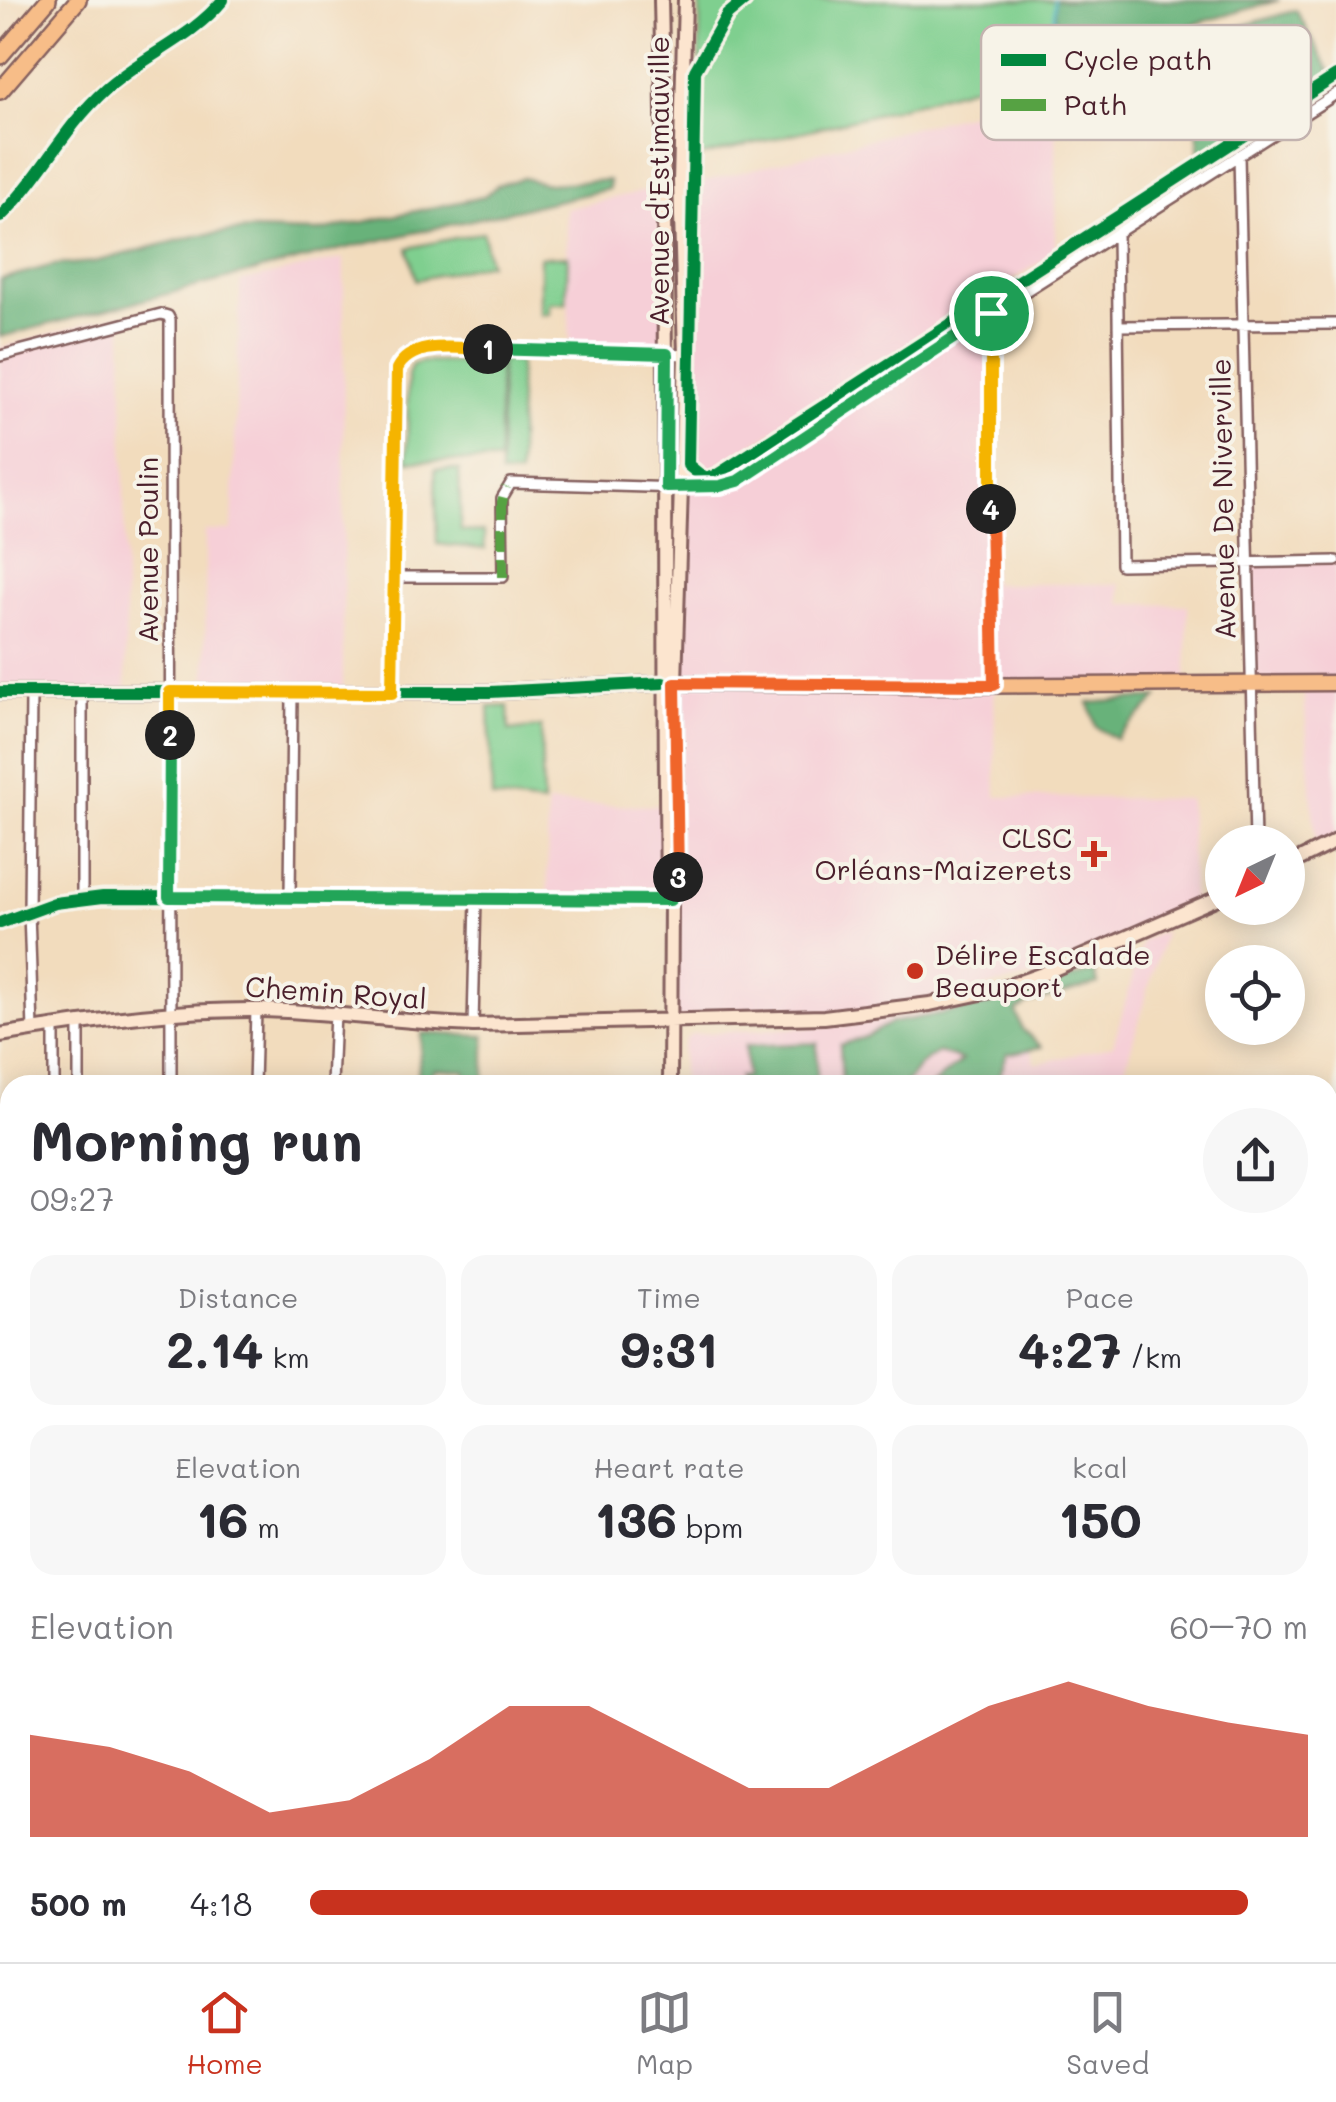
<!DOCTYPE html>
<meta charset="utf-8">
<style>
body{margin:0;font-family:Mali,sans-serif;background:#f7f7f7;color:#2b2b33;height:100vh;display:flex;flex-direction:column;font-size:38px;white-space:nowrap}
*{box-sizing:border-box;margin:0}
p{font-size:32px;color:#7c7c81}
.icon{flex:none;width:55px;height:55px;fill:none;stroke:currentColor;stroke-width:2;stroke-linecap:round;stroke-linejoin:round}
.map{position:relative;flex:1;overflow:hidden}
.side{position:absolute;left:0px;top:1075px;width:1338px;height:888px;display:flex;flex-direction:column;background:#fff;border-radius:30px 30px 0 0;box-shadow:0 5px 25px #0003}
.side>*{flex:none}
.needle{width:65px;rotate:223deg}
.buttons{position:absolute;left:1205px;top:825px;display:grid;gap:20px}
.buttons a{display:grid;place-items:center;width:100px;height:100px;border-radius:50%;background:#fff;box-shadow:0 5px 25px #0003;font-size:50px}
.pin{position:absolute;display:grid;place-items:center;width:85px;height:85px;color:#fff;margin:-42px;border:5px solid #fff;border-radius:50%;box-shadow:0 2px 10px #0007}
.km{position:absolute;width:50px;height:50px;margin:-25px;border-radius:50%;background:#222;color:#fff;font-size:28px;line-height:50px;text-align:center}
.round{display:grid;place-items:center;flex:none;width:105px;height:105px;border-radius:52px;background:#f7f7f7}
.headline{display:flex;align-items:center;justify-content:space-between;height:170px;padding:0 30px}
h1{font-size:55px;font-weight:800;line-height:75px}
.metrics{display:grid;grid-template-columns:repeat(3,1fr);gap:15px;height:170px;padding:10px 30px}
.metrics div{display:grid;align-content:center;border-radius:25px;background:#f7f7f7;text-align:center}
.metrics b{font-size:50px;font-weight:800}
.metrics small{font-size:28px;font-weight:400}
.metrics p{font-size:28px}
.chart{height:280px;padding:20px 30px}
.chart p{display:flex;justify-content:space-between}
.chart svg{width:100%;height:180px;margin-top:10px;fill:#c8321e;opacity:.7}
ul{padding:0 30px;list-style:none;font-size:32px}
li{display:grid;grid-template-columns:160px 120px 1fr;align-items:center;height:75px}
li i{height:25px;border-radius:12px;background:#c8321e}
.tabs{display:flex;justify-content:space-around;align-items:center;height:140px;border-top:2px solid #e1e1e2;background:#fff;font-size:28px;color:#7c7c81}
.tabs a{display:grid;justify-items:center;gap:5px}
.tabs .on{color:#c8321e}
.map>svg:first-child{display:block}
</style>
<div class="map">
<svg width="1336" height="1962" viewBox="0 0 1336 1962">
<rect width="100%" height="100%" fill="#f7f3e8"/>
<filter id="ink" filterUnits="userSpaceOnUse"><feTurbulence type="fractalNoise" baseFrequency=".01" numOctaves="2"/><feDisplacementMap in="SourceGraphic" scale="20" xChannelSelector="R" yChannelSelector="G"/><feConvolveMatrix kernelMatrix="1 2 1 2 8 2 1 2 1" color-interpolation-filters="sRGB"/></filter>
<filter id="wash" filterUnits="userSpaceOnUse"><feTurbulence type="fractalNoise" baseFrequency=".0048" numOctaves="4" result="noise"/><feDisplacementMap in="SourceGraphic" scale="40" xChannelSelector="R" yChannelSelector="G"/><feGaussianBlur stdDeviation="2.25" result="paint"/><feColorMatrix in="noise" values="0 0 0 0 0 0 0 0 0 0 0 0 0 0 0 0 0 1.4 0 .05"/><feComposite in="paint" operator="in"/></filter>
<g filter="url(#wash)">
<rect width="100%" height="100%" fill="#f2dcbd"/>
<path fill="#f6cfd7" d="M1057 91 1055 253 698 479 686 477 690 185Z
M657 188 667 354 570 350 565 209Z
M344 258 343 693 206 691 205 531H232L240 282Z
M991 313 992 584H1120L1121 604 1188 605 1186 686 994 685 996 797 1189 799 1193 908 1040 975 860 1015 669 1020 671 900 548 899 547 804 666 806 667 487 681 488 757 468Z
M122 314 126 691 0 692V348Z
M1336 561V841L1316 852 1303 684H1249L1247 563Z
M1165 931 1120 1085H682V1049L686 1038 692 1034 850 1025 942 1010 1008 994 1036 1064 1113 1045 1143 940Z
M691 1953H884V1962H693Z"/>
<path fill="#d1bdc9" d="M139 1953V1952L668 1953 662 1962H139Z"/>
<path fill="#7fcf8f" stroke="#64775d" stroke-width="2.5" d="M700 0H1279L879 113 699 157Z
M483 232 489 263 416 280 408 248Z
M568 256 566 303H549V314H540V257Z
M501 360 519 361V475H500Z
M421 362H499V461H407L408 375 412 365Z
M435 469 459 470 461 531 484 532 485 549 437 544Z
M508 706 509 731 541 727 543 804 492 798 489 707Z
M1328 1315 1336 1316V1547L1328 1548Z"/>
<path fill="#67b27a" stroke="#586852" stroke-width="2.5" d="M1054 0H1279L1058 63Z
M1296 10 1334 79 1200 160 1189 42Z
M523 178 548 184 609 180V189L342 249 0 337 1 279 54 265 94 262 199 235 251 230 316 232 483 197 498 185Z
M1158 697C1147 712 1130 722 1116 739L1096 727 1089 703Z
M1094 971 1098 984 1027 1004 1016 1012 1022 1029 1042 1047 1007 1054 997 1083 932 1085 962 1060 938 1052 920 1065 905 1085H842L840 1045 865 1037 890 1023 992 1004Z
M422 1033 485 1036V1085H465V1071L435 1069 426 1085H403L418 1075Z
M817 1043V1085H739V1077H747L745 1046Z
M10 1717V1832L0 1843V1730L3 1731Z"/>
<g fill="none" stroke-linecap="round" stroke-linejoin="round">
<path stroke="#48b4c5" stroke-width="2.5" d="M1053 85 1054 0
M0 1756 10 1741"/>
</g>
</g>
<g filter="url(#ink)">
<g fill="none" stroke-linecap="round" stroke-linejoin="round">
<defs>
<path id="minor" d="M1239 155 1255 842
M1117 232 1121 565 1336 561
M991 313 994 685
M1118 326 1336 324
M0 356 161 314 168 316 170 320 171 1085
M395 577H503L502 498 511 483 681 488 720 486 738 481 991 313 1336 94
M31 692 29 912 33 1030
M82 692V898
M392 693 396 376C398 360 407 351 423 350H570L685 355
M290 899 292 694
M0 923 55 903 103 897 671 899
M473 1025 476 899
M54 1085V1025
M79 1085V1024
M254 1085 256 1010
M332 1085 335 1012
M0 1288H10
M1328 1611H1336
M0 1634H10
M0 1677 10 1664
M1328 1728H1336
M1173 1952V1962
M82 1962V1952
M894 1962V1952"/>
<path id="secondary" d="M661 0C668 297 663 594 667 890L671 899 670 1085
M1288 865 1336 841
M671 899 678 891 675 683 685 355 680 181 685 0
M0 1035C84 1021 174 1009 259 1010 331 1011 402 1023 473 1025L824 1017 930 1004 1000 989 1040 975 1222 896
M681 1952 682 1962"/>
<path id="primary" d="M0 692H490L663 683 923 686 1336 683"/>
<path id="motorway" d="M0 56 48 0
M0 91 78 0"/>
</defs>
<use href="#minor" stroke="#85615e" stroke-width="14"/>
<use href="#secondary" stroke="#85615e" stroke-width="18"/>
<use href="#primary" stroke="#85615e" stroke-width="19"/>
<use href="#motorway" stroke="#85615e" stroke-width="20"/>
<use href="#minor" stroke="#fff" stroke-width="9"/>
<use href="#secondary" stroke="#fce5cf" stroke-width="12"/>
<use href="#primary" stroke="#f7bd88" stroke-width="14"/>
<use href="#motorway" stroke="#f7bd88" stroke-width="15"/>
<path stroke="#56a243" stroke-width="10" stroke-dasharray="20 10" stroke-linecap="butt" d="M503 577 502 502 506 487"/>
<defs>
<path id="cycleway" d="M745 0 727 15 695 71 688 465 705 479 717 475 1336 76
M0 217C40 178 64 127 105 90 142 56 191 39 223 0
M0 692H490L663 683
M0 923 55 903 103 897 671 899"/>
</defs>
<use href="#cycleway" stroke="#f7f3e8" stroke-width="19"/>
<use href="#cycleway" stroke="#00873e" stroke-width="12"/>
</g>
</g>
<g fill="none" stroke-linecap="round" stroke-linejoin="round" filter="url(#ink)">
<defs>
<path id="split-1" d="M488 349 667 354 666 487 720 486 738 481 991 313"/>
<path id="split-2" d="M170 735V692L392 693 397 369C412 339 459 349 488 349"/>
<path id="split-3" d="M170 735 169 897 670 900 678 891V877"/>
<path id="split-4" d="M678 877 675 683 994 685 991 509"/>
<path id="split-5" d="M991 313V509"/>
</defs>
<use href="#split-1" stroke="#fff" stroke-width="20"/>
<use href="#split-2" stroke="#fff" stroke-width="20"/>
<use href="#split-3" stroke="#fff" stroke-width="20"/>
<use href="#split-4" stroke="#fff" stroke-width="20"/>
<use href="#split-5" stroke="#fff" stroke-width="20"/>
<use href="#split-1" stroke="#22a559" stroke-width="12"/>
<use href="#split-2" stroke="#f5b400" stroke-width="12"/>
<use href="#split-3" stroke="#22a559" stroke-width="12"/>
<use href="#split-4" stroke="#f0652b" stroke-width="12"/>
<use href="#split-5" stroke="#f5b400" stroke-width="12"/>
</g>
<g fill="#c8321e" stroke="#f7f3e8" stroke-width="4">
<path d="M1089 839h10v10h10v10h-10v10h-10v-10h-10v-10h10z"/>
<circle cx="915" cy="971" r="10"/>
</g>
<g text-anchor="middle" stroke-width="8" stroke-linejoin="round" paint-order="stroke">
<g font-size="28" fill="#4a1f2b" stroke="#f7f3e8">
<text transform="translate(659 181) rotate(-90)" y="10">Avenue d'Estimauville</text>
<text transform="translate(1223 499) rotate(-91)" y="10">Avenue De Niverville</text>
<text transform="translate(148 550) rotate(-90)" y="10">Avenue Poulin</text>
<text transform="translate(336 993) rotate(4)" y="10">Chemin Royal</text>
</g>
<g font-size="28" fill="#4a1f2b" stroke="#f7f3e8" text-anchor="end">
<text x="1072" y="848">CLSC<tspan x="1072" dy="32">Orléans-Maizerets</tspan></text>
<text x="935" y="965" text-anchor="start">Délire Escalade<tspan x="935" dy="32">Beauport</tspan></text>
</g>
</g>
<rect x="981" y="25" width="330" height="115" rx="15" fill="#f7f3e8" stroke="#c3b3af" stroke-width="2.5"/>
<rect x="1001" y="54" width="45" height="12" fill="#00873e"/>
<rect x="1001" y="99" width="45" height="12" fill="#56a243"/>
<g font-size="28" fill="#4a1f2b">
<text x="1064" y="70">Cycle path</text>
<text x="1064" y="115">Path</text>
</g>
</svg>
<div class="buttons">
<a><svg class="needle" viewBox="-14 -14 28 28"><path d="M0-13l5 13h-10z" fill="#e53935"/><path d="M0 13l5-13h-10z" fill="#7c7c81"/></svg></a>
<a><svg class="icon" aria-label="locate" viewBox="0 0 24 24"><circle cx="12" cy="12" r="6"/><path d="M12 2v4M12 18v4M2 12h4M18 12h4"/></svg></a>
</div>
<div class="pin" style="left:991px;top:313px;background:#1e9e55"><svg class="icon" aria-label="arrive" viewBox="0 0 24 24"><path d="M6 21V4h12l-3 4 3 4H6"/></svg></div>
<b class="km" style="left:488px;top:349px">1</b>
<b class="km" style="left:170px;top:735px">2</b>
<b class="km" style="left:678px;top:877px">3</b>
<b class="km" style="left:991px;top:509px">4</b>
<section class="side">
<div class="headline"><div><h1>Morning run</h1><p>09:27</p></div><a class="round"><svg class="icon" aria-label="share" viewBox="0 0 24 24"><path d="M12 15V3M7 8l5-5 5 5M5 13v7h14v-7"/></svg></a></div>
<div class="metrics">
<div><p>Distance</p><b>2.14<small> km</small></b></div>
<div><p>Time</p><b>9:31</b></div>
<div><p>Pace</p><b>4:27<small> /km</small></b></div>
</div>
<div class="metrics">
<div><p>Elevation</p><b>16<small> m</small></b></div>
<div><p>Heart rate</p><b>136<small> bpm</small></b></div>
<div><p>kcal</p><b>150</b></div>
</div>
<div class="chart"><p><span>Elevation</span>60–70 m</p>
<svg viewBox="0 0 160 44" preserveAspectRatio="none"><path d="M0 44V19L10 22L20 28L30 38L40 35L50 25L60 12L70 12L80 22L90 32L100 32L110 22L120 12L130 6L140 12L150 16L160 19V44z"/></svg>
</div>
<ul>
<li><b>500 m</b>4:18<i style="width:94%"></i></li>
</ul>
</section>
</div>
<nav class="tabs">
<a class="on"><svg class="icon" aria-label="home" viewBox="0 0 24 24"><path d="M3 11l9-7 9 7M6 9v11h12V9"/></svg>Home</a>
<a><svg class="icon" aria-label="map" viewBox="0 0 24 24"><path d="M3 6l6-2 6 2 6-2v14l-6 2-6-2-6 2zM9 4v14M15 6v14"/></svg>Map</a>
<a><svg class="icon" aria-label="saved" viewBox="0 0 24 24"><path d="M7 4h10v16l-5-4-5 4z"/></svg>Saved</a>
</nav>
